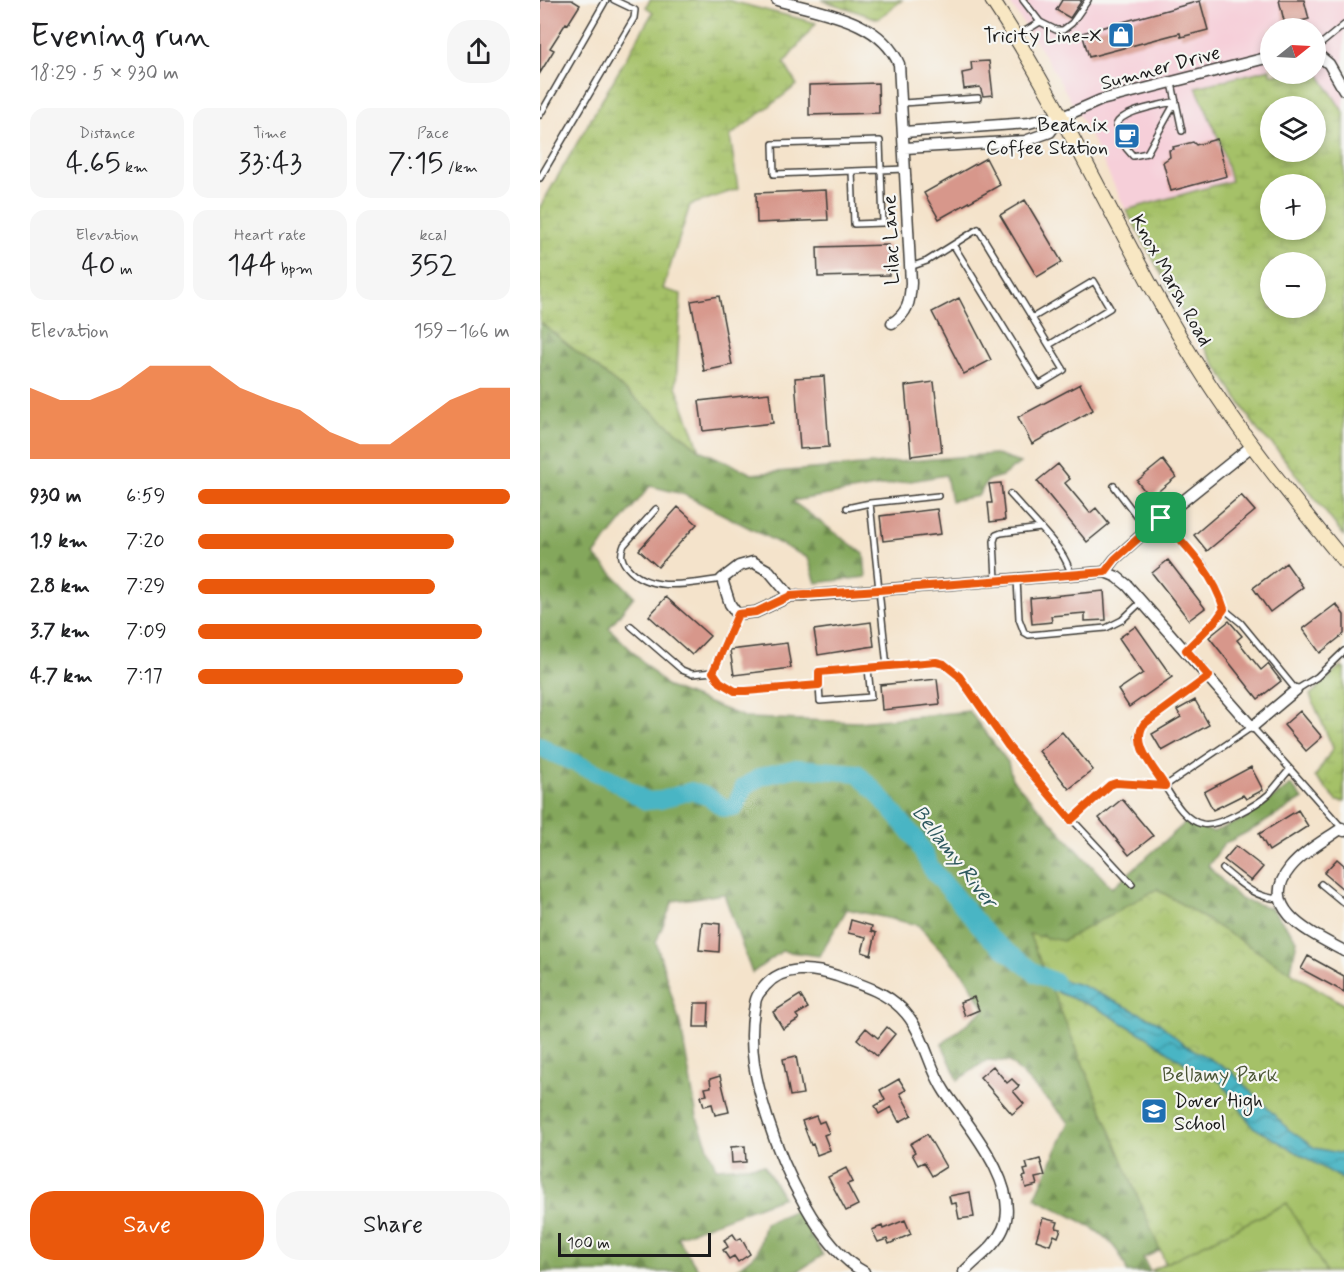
<!DOCTYPE html>
<meta charset="utf-8">
<style>
body{margin:0;font-family:Mynerve,sans-serif;background:#f6f6f6;color:#202124;height:100vh;display:flex;flex-direction:column;font-size:22px;white-space:nowrap}
*{box-sizing:border-box;margin:0}
p{font-size:20px;color:#757577}
.icon{flex:none;width:33px;height:33px;fill:none;stroke:currentColor;stroke-width:2;stroke-linecap:round;stroke-linejoin:round}
.map{position:relative;flex:1;overflow:hidden}
.details{display:flex;flex-direction:column;background:#fff;width:540px}
.details>*{flex:none}
.needle{width:39px;rotate:72deg}
.tools{position:absolute;left:720px;top:18px;display:grid;gap:12px}
.tools a{display:grid;place-items:center;width:66px;height:66px;border-radius:50%;background:#fff;box-shadow:0 3px 9px #0003;font-size:30px}
.scale{position:absolute;left:18px;bottom:15px;width:153px;box-sizing:border-box;padding-left:6px;border:3px solid #1c1c1c;border-top:0;font-size:16px;line-height:21px;white-space:nowrap;color:#1c1c1c;-webkit-text-stroke:4px #f6f6f2;paint-order:stroke}
.pin{position:absolute;display:grid;place-items:center;width:51px;height:51px;color:#fff;margin:-26px;border-radius:12px;box-shadow:0 3px 9px #0006}
.round{display:grid;place-items:center;flex:none;width:63px;height:63px;border-radius:24px;background:#f6f6f6}
.head{display:flex;align-items:center;justify-content:space-between;height:102px;padding:0 30px}
h1{font-size:33px;font-weight:600;line-height:45px}
.metrics{display:grid;grid-template-columns:repeat(3,1fr);gap:9px;height:102px;padding:6px 30px}
.metrics div{display:grid;align-content:center;border-radius:15px;background:#f6f6f6;text-align:center}
.metrics b{font-size:30px;font-weight:600}
.metrics small{font-size:16px;font-weight:400}
.metrics p{font-size:16px}
.chart{height:168px;padding:12px 30px}
.chart p{display:flex;justify-content:space-between}
.chart svg{width:100%;height:108px;margin-top:6px;fill:#ea580c;opacity:.7}
.action{display:flex;gap:12px;margin-top:auto;padding:12px 30px}
.action a{flex:1;height:69px;border-radius:24px;background:#ea580c;color:#fff;font-size:24px;font-weight:600;line-height:69px;text-align:center}
.action a+a{background:#f6f6f6;color:#202124}
ul{padding:0 30px;list-style:none;font-size:20px}
li{display:grid;grid-template-columns:96px 72px 1fr;align-items:center;height:45px}
li i{height:15px;border-radius:8px;background:#ea580c}
main{display:flex;flex:1;min-height:0}
.map>svg:first-child{display:block}
</style>
<main>
<section class="details">
<div class="head"><div><h1>Evening run</h1><p>18:29 · 5 × 930 m</p></div><a class="round"><svg class="icon" aria-label="share" viewBox="0 0 24 24"><path d="M12 15V3M7 8l5-5 5 5M5 13v7h14v-7"/></svg></a></div>
<div class="metrics">
<div><p>Distance</p><b>4.65<small> km</small></b></div>
<div><p>Time</p><b>33:43</b></div>
<div><p>Pace</p><b>7:15<small> /km</small></b></div>
</div>
<div class="metrics">
<div><p>Elevation</p><b>40<small> m</small></b></div>
<div><p>Heart rate</p><b>144<small> bpm</small></b></div>
<div><p>kcal</p><b>352</b></div>
</div>
<div class="chart"><p><span>Elevation</span>159–166 m</p>
<svg viewBox="0 0 160 44" preserveAspectRatio="none"><path d="M0 44V15L10 20L20 20L30 15L40 6L50 6L60 6L70 15L80 20L90 24L100 33L110 38L120 38L130 29L140 20L150 15L160 15V44z"/></svg>
</div>
<ul>
<li><b>930 m</b>6:59<i style="width:100%"></i></li>
<li><b>1.9 km</b>7:20<i style="width:82%"></i></li>
<li><b>2.8 km</b>7:29<i style="width:76%"></i></li>
<li><b>3.7 km</b>7:09<i style="width:91%"></i></li>
<li><b>4.7 km</b>7:17<i style="width:85%"></i></li>
</ul>
<div class="action"><a>Save</a><a>Share</a></div>
</section>
<div class="map">
<svg width="804" height="1272" viewBox="0 0 804 1272">
<defs>
<pattern id="forest-firs" width="22" height="20" patternUnits="userSpaceOnUse" patternTransform="scale(1.5)"><rect width="22" height="20" fill="#84a75c"/><path d="M5 1l3.5 6h-7zM16 11l3.5 6h-7z" fill="#6b874b"/></pattern>
<pattern id="wetland-marsh" width="20" height="14" patternUnits="userSpaceOnUse" patternTransform="scale(1.5)"><rect width="20" height="14" fill="#a5c167"/><path d="M1 5h8M5 5V1M11 12h8M15 12V8" fill="none" stroke="#8da559"/></pattern>
<pattern id="park-crowns" width="20" height="18" patternUnits="userSpaceOnUse" patternTransform="scale(1.5)"><rect width="20" height="18" fill="#a5c167"/><path d="M2 6a3 3 0 1 1 6 0M12 15a3 3 0 1 1 6 0" fill="none" stroke="#8da559"/></pattern>
<pattern id="water-waves" width="16" height="10" patternUnits="userSpaceOnUse" patternTransform="scale(1.5)"><rect width="16" height="10" fill="#49b5c4"/><path d="M0 5q4-4 8 0t8 0" fill="none" stroke="#3c929e"/></pattern>
</defs>
<rect width="100%" height="100%" fill="#f6f6f2"/>
<filter id="ink" filterUnits="userSpaceOnUse"><feTurbulence type="fractalNoise" baseFrequency=".0167" numOctaves="2"/><feDisplacementMap in="SourceGraphic" scale="12" xChannelSelector="R" yChannelSelector="G"/><feConvolveMatrix kernelMatrix="1 2 1 2 8 2 1 2 1" color-interpolation-filters="sRGB"/></filter>
<filter id="wash" filterUnits="userSpaceOnUse"><feTurbulence type="fractalNoise" baseFrequency=".008" numOctaves="4" result="noise"/><feDisplacementMap in="SourceGraphic" scale="24" xChannelSelector="R" yChannelSelector="G"/><feGaussianBlur stdDeviation="1.35" result="paint"/><feColorMatrix in="noise" values="0 0 0 0 0 0 0 0 0 0 0 0 0 0 0 0 0 1.4 0 .05"/><feComposite in="paint" operator="in"/></filter>
<g filter="url(#wash)">
<rect width="100%" height="100%" fill="#f4e3cb"/>
<path fill="#f6cfd9" d="M468 0H804V113L776 69V28H730V69L656 87 680 142 691 181 586 210 547 129 508 61Z"/>
<path fill="url(#forest-firs)" stroke="#50623c" stroke-width="1.5" d="M0 322 160 450 212 474 454 454 480 463 462 476 448 480 438 496 411 501 406 475 252 501 324 554 326 577 276 583 268 558 143 494 110 486 54 555 94 596 69 628 128 687 207 718 319 722 429 711 468 762 472 779 572 888 645 823 673 832 704 819 751 785 763 799 715 828 684 844 668 866 700 899 731 908 757 940 750 975 804 1004V1272L746 1195 603 1258 610 1272H587C577 1231 528 1216 495 1198L529 1122 470 1062 447 1060 418 1080 402 1044 445 1009 425 976 378 925 307 909 279 956 242 951 212 973 184 894 133 901 116 942 141 1027 157 1118 176 1168 224 1165 243 1197 137 1237 160 1272H0Z
M256 1210 283 1255 257 1272H192L217 1253 225 1223Z"/>
<path fill="url(#wetland-marsh)" stroke="#606e42" stroke-width="1.5" fill-rule="evenodd" d="M110 0H187L276 23 244 63 257 85 190 136 198 189 150 205 123 289 141 294 136 386 160 450 0 322V207L113 12 106 7Z
M282 0H362L338 19Z
M730 69V74H776V69L804 113V536L735 447 718 431 648 322 586 210 691 181 680 142 656 87ZM776 106V152H730V106ZM730 184H776V230H730ZM730 262H776V308H730Z
M801 666 804 668V802L797 801 775 777 793 748 770 695Z"/>
<path fill="url(#park-crowns)" stroke="#606e42" stroke-width="1.5" d="M617 889 804 1005V1272H629L489 934 523 941Z"/>
<path fill="#a5c167" stroke="#606e42" stroke-width="1.5" d="M747 1203 786 1272H613L612 1270Z"/>
<path fill="url(#water-waves)" stroke="#326870" stroke-width="1.5" d="M495 973 541 985 618 1022 645 1045 691 1071 748 1129 775 1148 804 1154V1180L713 1127 681 1082 652 1068 605 1036 557 1008 519 993Z"/>
<g fill="none" stroke-linecap="round" stroke-linejoin="round">
<path stroke="#49b5c4" stroke-width="18" d="M0 746 10 752 69 778 106 801 121 800 151 791 169 797 184 808 195 807 204 787 222 776 257 768 317 773 338 794 376 839 391 868 450 938 495 973 515 982"/>
</g>
<g id="blocks">
<path fill="#d7978b" d="M0 0H32L40 5 28 24 26 23 10 48 14 50 0 73Z
M522 0H542L530 18 516 10Z
M739 0H764L769 19 745 25Z
M660 1 668 30 641 37 640 33 549 57 542 33Z
M449 61 453 95 443 96 440 87 424 89 422 73 432 71 431 62Z
M338 83 339 113 269 115V85Z
M677 139 687 176 631 191 623 162 630 157 629 150 634 149 633 147 653 142 656 145Z
M446 158 460 185 399 219 384 193Z
M286 190 288 220 217 223 216 193Z
M485 200 522 262 497 277 460 215Z
M348 245 349 275 278 277 277 247Z
M179 296 192 365 164 371 151 301Z
M419 298 451 360 424 374 392 312Z
M284 376 289 447 260 449 255 378Z
M394 382 402 452 371 456 365 386Z
M540 384 553 410 492 444 478 417Z
M229 393 233 423 163 431 159 401Z
M623 460 636 477 610 498 597 481Z
M518 464 530 479 525 483 550 513 556 508 569 524 547 542 497 481Z
M461 483 465 520 450 522 448 503H452L449 484Z
M701 495 715 511 667 551 654 535Z
M138 507 157 524 118 567 99 550Z
M397 509 401 534 343 541 340 516Z
M628 560 665 608 649 620 612 573Z
M746 563 763 587 730 612 713 588Z
M564 591 566 620 545 621V613L511 616 512 622 492 624 490 598Z
M126 597 170 636 152 655 109 616Z
M796 604 804 615V634L780 653 763 629Z
M689 621 702 636 697 640 721 670 728 664 741 681 718 699 669 637Z
M331 622 334 646 278 655 274 630Z
M596 626 632 677 589 707 578 690 603 673 579 638Z
M247 643 251 668 194 675 190 650Z
M397 679 400 704 342 710 340 685Z
M655 700 669 725 622 751 612 734 641 717 637 710Z
M760 711 782 737 766 751 744 725Z
M522 732 553 770 529 789 499 751Z
M711 767 723 790 706 799 703 795 673 810 664 792Z
M582 799 613 836 589 855 559 818Z
M758 810 768 826 729 851 719 834Z
M696 846 723 867 711 881 684 860Z
M797 859 804 865V890L784 873Z
M311 920 332 926 331 931 336 933 331 955 322 952 326 937 308 933Z
M162 922 180 924 179 952 159 950Z
M768 956 804 976V992L761 969Z
M260 995 268 1008 256 1015 259 1019 243 1029 233 1012Z
M434 997 439 1010 425 1016 420 1002Z
M155 1003H169L168 1027H154Z
M347 1027 355 1034 337 1056 317 1039 326 1028 338 1038Z
M256 1056 263 1094 250 1096 243 1059Z
M453 1066 467 1083 472 1079 479 1086 473 1091 484 1104 472 1114 440 1077Z
M180 1076 189 1112 175 1115 172 1104 164 1106 161 1096 167 1095 165 1088 171 1087 170 1079Z
M359 1079 366 1090 360 1093 372 1115 359 1122 351 1107 339 1114 335 1106 345 1100 340 1090Z
M276 1116 279 1123 284 1121 289 1133 284 1135 290 1150 277 1155 273 1144 271 1145 262 1121Z
M387 1134 406 1167 392 1176 384 1162 378 1165 372 1154 375 1152 370 1144Z
M205 1146 206 1162 192 1163 191 1147Z
M500 1159 505 1176 495 1178 497 1185 486 1188 483 1177 486 1176 484 1170 488 1169 486 1163Z
M306 1168 313 1182 307 1184 318 1205 306 1211 288 1177Z
M430 1192 434 1217 419 1219 416 1203 411 1204 409 1196Z
M503 1218 518 1222 516 1228 521 1229 518 1237 514 1235 510 1245 496 1240Z
M365 1220 371 1234 349 1244 347 1239 338 1242 332 1230 342 1226 343 1229Z
M193 1234 197 1240 201 1238 210 1254 198 1262 194 1256 189 1259 183 1250 188 1247 184 1240Z"/>
</g>
</g>
<g filter="url(#ink)">
<use href="#blocks" fill-opacity="0" stroke="#3c3a36" stroke-width="1.5"/>
<g fill="none" stroke-linecap="round" stroke-linejoin="round">
<defs>
<path id="lane" d="M500 22 516 30H523L532 23 548 0
M477 36 500 22 483 0
M776 48 804 25
M632 83 642 131
M636 101 607 153 593 156 586 148 576 125C582 110 620 106 636 101Z
M363 103 438 98
M0 115 66 0
M312 171 341 170 340 141 233 144 234 174 312 171 314 224 343 223 341 170 365 169
M0 178 94 18 95 10 74 0
M370 267 387 261 438 229 524 370 499 385 414 246
M492 318 554 281 570 308 509 345
M574 486 607 530
M470 494 501 528
M307 508 330 503
M116 509 84 545C80 554 81 560 87 567 109 594 152 583 182 579
M621 518 664 566 677 589 684 609 701 623 756 690 777 677 804 651
M456 579 454 541 456 535 461 533 501 528C514 543 525 554 531 574
M477 579 479 619 484 632 489 635 566 628 582 620 601 602
M91 626 142 670 152 674 173 672 180 682 195 691 279 685 280 701 331 697 328 669
M646 650 677 619 684 609
M347 667 330 503 398 496
M173 672 197 614
M279 685 278 672 396 662 404 664 419 677 490 774 592 884
M750 769 802 828
M531 820 570 785 576 783 625 786 712 727 750 769C743 777 736 786 729 794 718 804 677 828 662 824 644 820 633 799 624 785 615 770 601 753 598 736L604 724 667 677
M683 869C702 885 715 898 741 899
M781 884 804 903"/>
<path id="street" d="M237 0C280 13 339 18 359 64L371 283C370 302 368 313 352 323
M776 53 789 64 804 90
M364 132 489 123 503 119 520 118 561 100 730 57
M365 148 485 141 510 132 520 118
M565 572 575 559 607 530 713 445
M250 596 216 612 197 614 190 604 182 579 199 566 213 562 229 571 250 596H262L565 572 577 577 587 585 712 727 756 690
M804 831 802 828C785 840 763 852 750 868 716 910 775 935 804 951
M324 1272C278 1247 242 1165 227 1117 216 1082 208 1047 214 1010 215 1006 215 1000 217 997 218 993 223 989 225 986 243 965 273 968 297 976 319 984 344 991 361 1008 385 1031 387 1066 405 1092 427 1124 482 1187 463 1229 455 1247 437 1258 424 1272"/>
<path id="secondary" d="M452 0C529 117 583 246 657 365 700 434 752 498 804 561"/>
</defs>
<use href="#lane" stroke="#3c3a36" stroke-width="8"/>
<use href="#street" stroke="#3c3a36" stroke-width="13"/>
<use href="#secondary" stroke="#3c3a36" stroke-width="16"/>
<use href="#lane" stroke="#fff" stroke-width="5"/>
<use href="#street" stroke="#fff" stroke-width="10"/>
<use href="#secondary" stroke="#f8e7c3" stroke-width="14"/>
</g>
</g>
<g fill="none" stroke-linecap="round" stroke-linejoin="round" filter="url(#ink)">
<defs>
<path id="route" d="M621 518C647 547 673 572 684 609L677 619 646 650 669 676 604 724C590 744 615 769 625 786L576 783 570 785 531 820 468 746 419 676 404 664 396 662 279 672V685L206 691H195L180 682 173 672 198 614 216 612 250 596 339 590 565 572 575 559Z"/>
</defs>
<use href="#route" stroke="#fff" stroke-width="12"/>
<use href="#route" stroke="#ea580c" stroke-width="8"/>
</g>
<defs>
<symbol id="shop-square" viewBox="-11 -11 22 22"><rect x="-9" y="-9" width="18" height="18" rx="4" fill="#1f6fb2" stroke="#f6f6f2"/><path d="M-5-2.5h2.3a2.7 3.5 0 0 1 5.4 0H5L5.5 6h-11ZM-1.5-2.5h3a1.5 2.3 0 0 0-3 0Z" fill="#fff"/></symbol>
<symbol id="cafe-square" viewBox="-11 -11 22 22"><rect x="-9" y="-9" width="18" height="18" rx="4" fill="#1f6fb2" stroke="#f6f6f2"/><path d="M-5.5-4.5H6V0H3Q3 3.5 0 3.5H-2.5Q-5.5 3.5-5.5 0ZM3-3.2v2h1.7v-2ZM-6 4.5H4V6H-6Z" fill="#fff"/></symbol>
<symbol id="school-square" viewBox="-11 -11 22 22"><rect x="-9" y="-9" width="18" height="18" rx="4" fill="#1f6fb2" stroke="#f6f6f2"/><path d="M0-5L7-2L0 1L-7-2ZM-4 1L0 2.5L4 1V4Q0 6-4 4Z" fill="#fff"/></symbol>
</defs>
<g fill-rule="evenodd">
<use href="#shop-square" x="566" y="20" width="30" height="30"/>
<use href="#cafe-square" x="572" y="121" width="30" height="30"/>
<use href="#school-square" x="599" y="1096" width="30" height="30"/>
</g>
<g text-anchor="middle" stroke-width="4.5" stroke-linejoin="round" paint-order="stroke">
<g font-size="20" fill="#1c1c1c" stroke="#f6f6f2" text-anchor="end">
<text x="562" y="42">Tricity Line-X</text>
<text x="568" y="131">Beatnix<tspan x="568" dy="23">Coffee Station</tspan></text>
<text x="634" y="1107" text-anchor="start">Dover High<tspan x="634" dy="23">School</tspan></text>
</g>
<g font-size="20" fill="#1c1c1c" stroke="#f6f6f2">
<text transform="translate(620 67) rotate(-15)" y="7">Sumner Drive</text>
<text transform="translate(350 240) rotate(-92)" y="7">Lilac Lane</text>
<text transform="translate(632 280) rotate(61)" y="7">Knox Marsh Road</text>
</g>
<g font-size="20" fill="#4c5636" stroke="#f6f6f2">
<text x="680" y="1081">Bellamy Park</text>
</g>
<g font-size="21" font-style="italic" fill="#2e595f" stroke="#f6f6f2">
<text transform="translate(415 856) rotate(52)" y="7">Bellamy River</text>
</g>
</g>
</svg>
<div class="tools">
<a><svg class="needle" viewBox="-14 -14 28 28"><path d="M0-13l5 13h-10z" fill="#e53935"/><path d="M0 13l5-13h-10z" fill="#757577"/></svg></a>
<a><svg class="icon" aria-label="layers" viewBox="0 0 24 24"><path d="M12 4l9 5-9 5-9-5zM3 14l9 5 9-5"/></svg></a>
<a>+</a>
<a>−</a>
</div>
<div class="scale">100 m</div>
<div class="pin" style="left:621px;top:518px;background:#1e9e55"><svg class="icon" aria-label="arrive" viewBox="0 0 24 24"><path d="M6 21V4h12l-3 4 3 4H6"/></svg></div>
</div>
</main>
